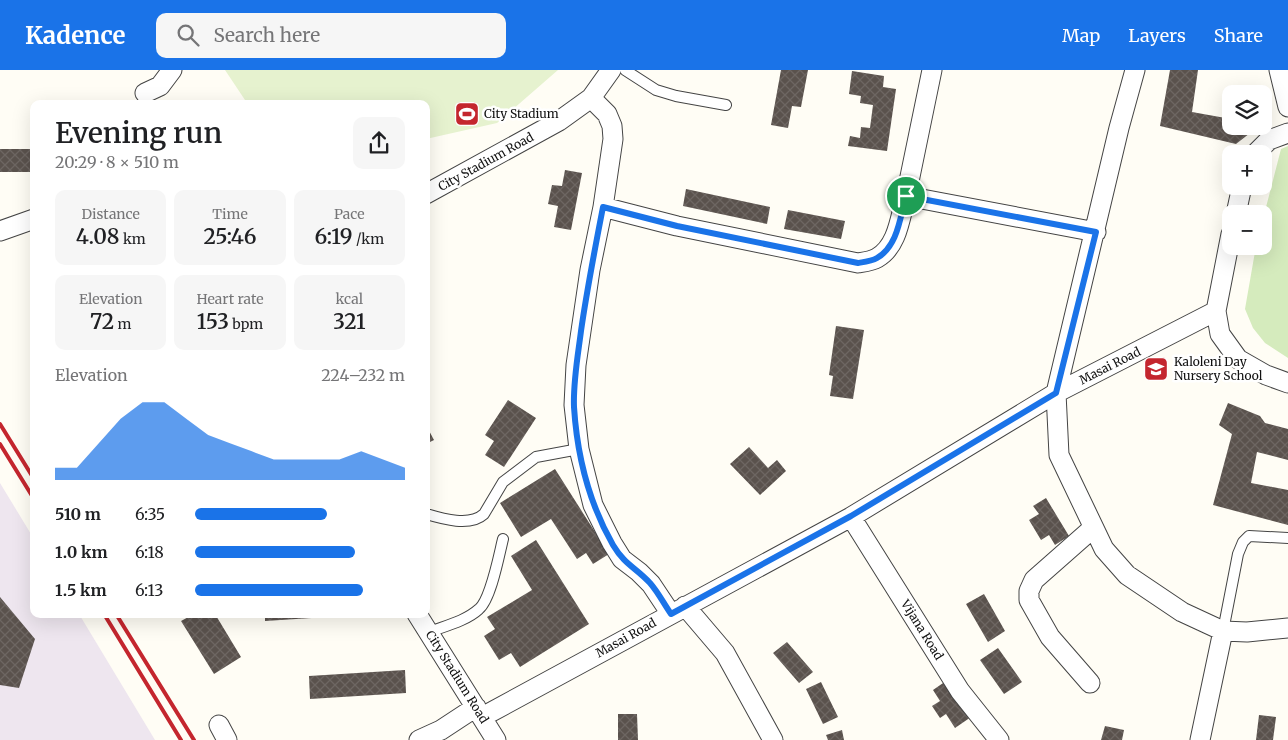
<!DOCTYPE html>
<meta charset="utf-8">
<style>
body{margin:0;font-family:Merriweather,serif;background:#f6f6f6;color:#202124;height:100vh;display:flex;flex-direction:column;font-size:19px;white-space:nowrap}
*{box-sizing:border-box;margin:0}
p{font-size:16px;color:#757577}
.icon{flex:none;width:28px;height:28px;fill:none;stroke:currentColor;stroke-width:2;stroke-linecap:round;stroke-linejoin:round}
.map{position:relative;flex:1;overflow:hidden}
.panel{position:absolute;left:30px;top:30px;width:400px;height:518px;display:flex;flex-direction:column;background:#fff;border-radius:10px;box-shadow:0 5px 20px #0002}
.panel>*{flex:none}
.controls{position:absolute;left:1222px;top:15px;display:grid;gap:10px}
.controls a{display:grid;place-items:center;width:50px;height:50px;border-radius:10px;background:#fff;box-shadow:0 5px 20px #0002;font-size:25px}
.pin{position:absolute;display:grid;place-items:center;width:42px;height:42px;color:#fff;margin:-21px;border:2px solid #fff;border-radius:50%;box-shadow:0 1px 5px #0007}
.round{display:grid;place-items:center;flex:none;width:52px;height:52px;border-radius:10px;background:#f6f6f6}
.head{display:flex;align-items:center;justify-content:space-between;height:85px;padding:0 25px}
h1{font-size:28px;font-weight:600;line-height:38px}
.metrics{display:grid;grid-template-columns:repeat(3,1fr);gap:8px;height:85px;padding:5px 25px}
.metrics div{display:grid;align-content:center;border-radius:10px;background:#f6f6f6;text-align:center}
.metrics b{font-size:21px;font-weight:600}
.metrics small{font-size:14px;font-weight:400}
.metrics p{font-size:14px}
.chart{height:140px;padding:10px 25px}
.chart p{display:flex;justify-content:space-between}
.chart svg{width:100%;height:90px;margin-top:5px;fill:#1a73e8;opacity:.7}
ul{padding:0 25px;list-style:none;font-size:16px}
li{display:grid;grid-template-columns:80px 60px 1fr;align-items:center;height:38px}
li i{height:12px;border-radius:6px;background:#1a73e8}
header{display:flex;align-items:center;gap:30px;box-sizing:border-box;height:70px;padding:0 25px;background:#1a73e8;color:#fff}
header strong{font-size:24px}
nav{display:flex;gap:28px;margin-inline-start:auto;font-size:18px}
.search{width:350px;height:45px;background:#f6f6f6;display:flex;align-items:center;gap:12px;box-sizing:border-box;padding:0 18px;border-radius:10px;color:#757577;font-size:19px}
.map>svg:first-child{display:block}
</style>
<header>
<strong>Kadence</strong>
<div class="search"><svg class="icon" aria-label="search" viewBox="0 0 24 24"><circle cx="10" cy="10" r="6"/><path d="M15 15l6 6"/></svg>Search here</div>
<nav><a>Map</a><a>Layers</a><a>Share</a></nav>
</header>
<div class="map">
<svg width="1288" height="670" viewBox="0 0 1288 670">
<defs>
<pattern id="building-cross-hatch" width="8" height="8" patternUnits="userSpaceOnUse" patternTransform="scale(1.25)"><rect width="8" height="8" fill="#5a524d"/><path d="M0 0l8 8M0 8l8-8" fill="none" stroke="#6d6662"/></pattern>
</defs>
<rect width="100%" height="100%" fill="#fffdf5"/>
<path fill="#eee6ef" d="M0 413 34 469V544H79L155 670H0Z"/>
<path fill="#d5ebbd" d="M1288 76V288L1265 273 1253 258 1245 239 1256 176H1264V145L1281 79Z"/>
<path fill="#e6f2cf" d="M225 0H558L497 53 426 69V34H257L245 30Z"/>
<path fill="url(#building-cross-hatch)" d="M781 0H808L801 37 792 36 788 58 771 55Z
M1170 0H1198L1192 42 1231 49V56H1259L1236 74 1160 56Z
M852 1 884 6 883 17 896 19 887 81 848 76 850 66 860 68 861 57 870 58 873 35 860 33 861 26 849 24Z
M0 79H34V102H0Z
M565 100 582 103 571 160 554 157 558 136 548 134 552 115 562 116Z
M686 119 770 137 767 154 683 136Z
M788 140 845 151 841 169 784 159Z
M836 256 864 260 853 329 830 326 833 306 829 305Z
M508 330 536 348 504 397 485 385 494 371 485 365Z
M1228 333 1260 346 1265 353 1288 359V390L1257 382 1251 413 1288 420V455L1213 435 1232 364 1219 355Z
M426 355 434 370 426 374Z
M749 377 768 398 777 390 786 401 760 425 730 394Z
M555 399 609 484 593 494 586 483 577 489 551 449 521 467 500 433Z
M1046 428 1069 466 1055 475 1049 465 1041 470 1029 450 1039 444 1033 436Z
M536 470 589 554 520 597 511 583 499 590 484 566 495 559 487 547 532 520 511 486Z
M984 524 1005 561 988 572 966 534Z
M0 527 35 569 19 618 0 615Z
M194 544H215L241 587 214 604 181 551Z
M265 544H358V545L265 551Z
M787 572 813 602 799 613 773 583Z
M998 578 1022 612 1004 624 980 590Z
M405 600 406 623 310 629 309 606Z
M946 611 971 647 955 658 946 644 940 648 932 636 940 631 933 620Z
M821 612 838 647 823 654 806 619Z
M618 644H637L638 670H618Z
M1259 645 1276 647 1273 670H1256Z
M1105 656 1124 660 1122 670H1101Z
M842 660 844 670H828L826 665Z"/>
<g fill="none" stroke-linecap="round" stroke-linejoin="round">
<defs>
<path id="service" d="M625 0 656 20 676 26 726 35
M426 444C443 449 470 457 484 444L503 412 536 387 579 379
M1223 561 1238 484 1243 472 1249 466 1288 468
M429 562C445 556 466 551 479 539 491 529 499 485 503 469"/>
<path id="minor" d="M1135 0 1119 58 1056 323 1059 385 1104 479 1127 505 1182 542 1223 561 1247 562 1288 558
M1279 0 1288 37
M145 23 160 16 172 0
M591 28 607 44 612 56 613 69 603 137 590 200 576 295 574 335 579 379 593 435 612 473 622 489 639 502 651 514 671 544
M1255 84 1269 70 1288 63
M426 124 559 51 591 28 611 0
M906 126 932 0
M603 137 677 156 858 193C864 192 872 191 877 188 898 176 900 147 906 126L1096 162
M1236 144 1242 116
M0 161 34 149
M1231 164 1216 241 1220 264 1238 289 1266 305 1288 313
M851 447 960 621 999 670
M685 536 725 583 773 670
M417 544 496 670
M1090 613 1050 567 1029 530V521L1034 510 1093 458
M482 647 851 447 1056 323 1216 241
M219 655 227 670
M419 670 441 660 476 637
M1200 670 1223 561"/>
</defs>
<use href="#service" stroke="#444" stroke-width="12"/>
<use href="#minor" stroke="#444" stroke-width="21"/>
<use href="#service" stroke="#fff" stroke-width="10"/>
<use href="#minor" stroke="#fff" stroke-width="19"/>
<path stroke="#c4262e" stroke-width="4" d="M0 354 34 409
M0 374 34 429
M104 544 181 670
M116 544 194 670"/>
</g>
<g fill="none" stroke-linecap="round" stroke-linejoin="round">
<defs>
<path id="route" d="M906 126 1096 162 1056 323 851 446 671 544C664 534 658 522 650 513 635 497 625 495 613 475 589 433 577 384 574 337 573 311 578 285 581 261 587 219 595 178 603 137L677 156 858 193C864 192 872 191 877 188 898 176 900 147 906 126Z"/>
</defs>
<use href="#route" stroke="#fff" stroke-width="10"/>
<use href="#route" stroke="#1a73e8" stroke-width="6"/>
</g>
<defs>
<symbol id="stadium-square" viewBox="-11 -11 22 22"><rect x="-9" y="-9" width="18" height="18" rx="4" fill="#c4262e" stroke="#fff"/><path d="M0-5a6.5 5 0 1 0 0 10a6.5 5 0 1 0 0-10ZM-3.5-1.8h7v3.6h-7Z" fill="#fff"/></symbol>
<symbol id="school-square" viewBox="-11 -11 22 22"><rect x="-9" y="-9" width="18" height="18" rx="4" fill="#c4262e" stroke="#fff"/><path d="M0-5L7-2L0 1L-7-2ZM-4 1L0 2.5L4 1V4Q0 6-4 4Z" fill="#fff"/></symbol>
</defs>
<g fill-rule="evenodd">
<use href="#stadium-square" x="453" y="30" width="28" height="28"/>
<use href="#school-square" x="1142" y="285" width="28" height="28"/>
</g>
<g text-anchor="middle" stroke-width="5" stroke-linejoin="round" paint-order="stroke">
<g font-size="12" fill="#111" stroke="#fff" text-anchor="start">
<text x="484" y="48">City Stadium</text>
<text x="1174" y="296">Kaloleni Day<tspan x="1174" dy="14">Nursery School</tspan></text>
</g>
<g font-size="12" fill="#111" stroke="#fff">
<text transform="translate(486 92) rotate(-29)" y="4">City Stadium Road</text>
<text transform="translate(1110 296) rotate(-27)" y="4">Masai Road</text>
<text transform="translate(922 560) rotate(58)" y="4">Vijana Road</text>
<text transform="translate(626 568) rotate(-29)" y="4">Masai Road</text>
<text transform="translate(457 607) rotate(58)" y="4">City Stadium Road</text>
</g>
</g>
</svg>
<div class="controls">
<a><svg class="icon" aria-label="layers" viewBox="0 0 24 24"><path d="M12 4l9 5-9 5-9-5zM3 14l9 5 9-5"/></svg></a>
<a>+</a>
<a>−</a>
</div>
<div class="pin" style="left:906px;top:126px;background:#1e9e55"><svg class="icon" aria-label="arrive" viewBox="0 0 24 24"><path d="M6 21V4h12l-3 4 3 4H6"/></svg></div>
<section class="panel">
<div class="head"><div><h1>Evening run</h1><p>20:29 · 8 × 510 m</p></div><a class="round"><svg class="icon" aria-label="share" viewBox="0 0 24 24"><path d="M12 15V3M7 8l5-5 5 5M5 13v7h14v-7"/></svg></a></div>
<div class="metrics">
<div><p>Distance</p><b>4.08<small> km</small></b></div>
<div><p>Time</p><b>25:46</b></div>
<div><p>Pace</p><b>6:19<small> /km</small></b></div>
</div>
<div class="metrics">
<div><p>Elevation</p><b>72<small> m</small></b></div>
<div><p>Heart rate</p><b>153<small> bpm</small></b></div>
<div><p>kcal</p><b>321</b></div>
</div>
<div class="chart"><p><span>Elevation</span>224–232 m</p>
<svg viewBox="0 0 160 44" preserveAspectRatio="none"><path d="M0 44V38L10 38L20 26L30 14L40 6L50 6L60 14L70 22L80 26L90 30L100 34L110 34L120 34L130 34L140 30L150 34L160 38V44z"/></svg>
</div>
<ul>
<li><b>510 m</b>6:35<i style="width:63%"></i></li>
<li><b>1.0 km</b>6:18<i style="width:76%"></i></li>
<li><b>1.5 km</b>6:13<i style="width:80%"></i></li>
</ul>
</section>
</div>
